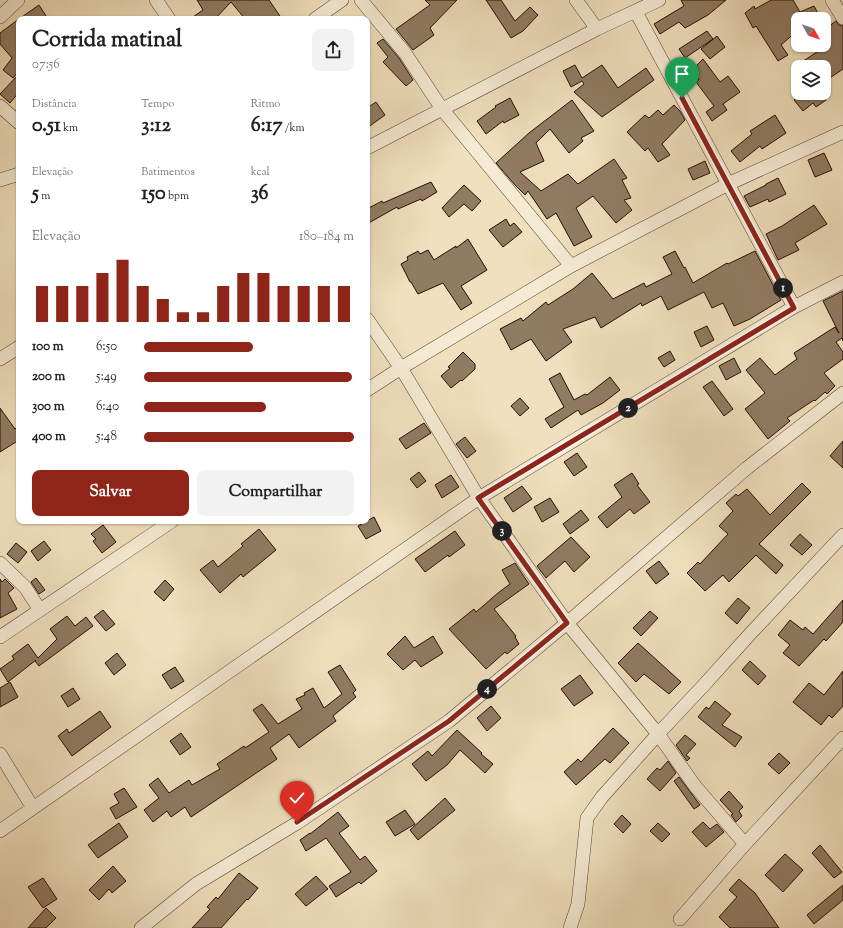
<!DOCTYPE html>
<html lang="pt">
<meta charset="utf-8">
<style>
body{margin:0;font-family:"Sorts Mill Goudy",serif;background:#f2f2f2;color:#222;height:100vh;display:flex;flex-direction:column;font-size:15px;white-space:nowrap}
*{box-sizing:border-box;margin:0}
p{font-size:13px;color:#767676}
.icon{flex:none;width:22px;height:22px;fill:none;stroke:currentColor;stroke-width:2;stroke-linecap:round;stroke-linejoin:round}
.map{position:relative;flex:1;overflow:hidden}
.sheet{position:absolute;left:16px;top:16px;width:354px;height:508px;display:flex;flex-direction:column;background:#fff;border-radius:8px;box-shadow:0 1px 3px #0004}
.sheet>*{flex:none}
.needle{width:26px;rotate:130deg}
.tools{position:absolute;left:791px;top:12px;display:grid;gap:8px}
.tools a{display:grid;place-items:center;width:40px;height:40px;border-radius:8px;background:#fff;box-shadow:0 1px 3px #0004;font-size:20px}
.pin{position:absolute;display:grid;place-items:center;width:34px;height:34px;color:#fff;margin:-41px -17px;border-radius:50% 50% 50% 0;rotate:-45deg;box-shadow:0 0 4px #0007}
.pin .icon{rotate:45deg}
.km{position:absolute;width:20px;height:20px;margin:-10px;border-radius:50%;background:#222;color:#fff;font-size:11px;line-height:20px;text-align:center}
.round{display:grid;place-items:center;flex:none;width:42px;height:42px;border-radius:8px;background:#f2f2f2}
.summary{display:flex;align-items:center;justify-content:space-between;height:68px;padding:0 16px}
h1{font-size:22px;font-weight:700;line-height:30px}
.stats{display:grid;grid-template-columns:repeat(3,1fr);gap:6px;height:68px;padding:4px 16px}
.stats div{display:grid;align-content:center}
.stats b{font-size:20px;font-weight:700}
.stats small{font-size:11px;font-weight:400}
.stats p{font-size:11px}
.chart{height:112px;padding:8px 16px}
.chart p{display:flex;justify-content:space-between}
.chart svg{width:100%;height:72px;margin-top:4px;stroke:#8f2418;stroke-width:6}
.action{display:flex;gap:8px;margin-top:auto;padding:8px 16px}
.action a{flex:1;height:46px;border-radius:8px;background:#8f2418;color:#fff;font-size:16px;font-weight:700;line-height:46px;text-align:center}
.action a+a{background:#f2f2f2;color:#222}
ul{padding:0 16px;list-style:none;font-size:13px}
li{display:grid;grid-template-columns:64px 48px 1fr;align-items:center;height:30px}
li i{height:10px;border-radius:5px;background:#8f2418}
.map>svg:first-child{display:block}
</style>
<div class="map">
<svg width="843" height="928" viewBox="0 0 843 928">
<rect width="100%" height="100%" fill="#f0e0bd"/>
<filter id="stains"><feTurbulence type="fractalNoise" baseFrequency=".005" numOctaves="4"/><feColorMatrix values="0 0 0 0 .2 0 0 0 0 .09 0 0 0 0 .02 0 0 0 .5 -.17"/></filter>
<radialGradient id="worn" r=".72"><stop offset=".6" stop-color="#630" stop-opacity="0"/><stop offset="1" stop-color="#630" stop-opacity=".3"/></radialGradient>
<path fill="#907b63" stroke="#270e02" d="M197 0H269L282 19H245L231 2 215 19H190L203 10Z
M425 0H457L430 28 434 35 413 50 396 29 430 5Z
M486 0H501L515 21 530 7 538 15 523 31 511 38Z
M681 0H726L708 15 685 28 679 22 660 34 654 24 684 6Z
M771 0H793L800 12 814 6 821 19H798V30L781 45 788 55 778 61 756 26 753 28 745 13 754 6 755 9Z
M39 5 48 19H19Z
M19 19V71L13 78 3 70 12 58 0 44V33Z
M836 21 839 25 843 26V69L824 82V67H794L817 52 813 45H824V30Z
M707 31 713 39 685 58 679 49Z
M717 36 725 47 710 59 701 49Z
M383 39 399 58 413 80 406 86 383 62 388 57 377 43Z
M703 59 720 82 728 76 740 92 723 104 727 110 712 121 706 112 714 106 696 82 699 80 692 70Z
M575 65 582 78 602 65 618 88 646 68 654 80 602 117 574 92 584 84 582 81 571 87 563 71Z
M19 74V92L10 103 0 94Z
M803 93H825L823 95 826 100 816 107 813 103 803 111 794 100Z
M510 98 519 115 504 123 503 121 486 134 477 121 496 107 495 106Z
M572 100 594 131 581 138 583 141 569 153 550 129 536 143 544 161 520 172 541 191 568 174 578 184 614 159 627 178 622 180 631 198 624 200 632 210 616 223 593 196 576 208 592 237 574 246 556 213 547 219 528 191 525 195 515 185 496 163 529 133Z
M376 102 385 115 367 128V108Z
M674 105 680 111 685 120 662 144 670 155 658 162 648 148 645 151 627 132 645 115 649 118 658 110 663 115Z
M775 115 786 133 762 149 760 146 740 162 731 151 752 134 750 131Z
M824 153 832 170 815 177 808 160Z
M705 161 710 173 693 180 688 169Z
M778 178 786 194 769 202 768 199 750 207 744 196 766 185V184Z
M431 182 437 192 422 201 421 199 398 209 397 207 367 224V209L382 201 383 203Z
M464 185 481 201 472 211 464 204 449 217 442 208Z
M814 205 827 224 795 243 799 250 778 260 766 234 782 226Z
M506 219 510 226 514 223 522 232 503 247 489 230Z
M468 239 487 270 461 286 472 303 461 310 443 283 418 294 411 282H410L401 264 408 260 407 257 418 251 420 254 428 250 434 260 456 246V248Z
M675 251 684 268 685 267 693 283 727 263 728 264 755 251 781 300 750 319 734 326 723 303 712 308 704 292 668 310 661 296 642 306 641 303 601 328 595 317 563 329 572 342 546 361 531 339 511 350 500 329 521 318 523 321 546 302 548 305 573 289 592 273 613 299 644 283 646 287 672 274 663 257Z
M843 291V341L842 338 836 342 843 352V359L824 373 835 386 827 394 825 392 815 401 814 400 787 418 790 421 768 439 745 409 765 393 746 370 760 358 775 375 797 359 794 353 835 327 839 333 823 301Z
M707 326 714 340 701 347 694 332Z
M670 351 675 360 664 367 658 358Z
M463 352 475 364V369L462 381 461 380 451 388 441 376 450 368 448 367Z
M734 358 741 372 726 380 719 366Z
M560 373 574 400 585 394 587 395 610 377 620 390 603 403 581 415 578 410 551 428 545 419 564 407 549 379Z
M712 381 733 409 724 416 703 387Z
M520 398 529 408 520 416 511 406Z
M0 408 15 429 19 426V440L0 452Z
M424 423 431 433 406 449 399 439Z
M465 437 476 451 467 458 456 444Z
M843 441V468L830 456Z
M577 453 587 467 574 476 564 462Z
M419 472 426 481 417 488 410 479Z
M632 473 639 484 637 485 650 502 634 514 630 509 607 528 598 517 622 497 614 485Z
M451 475 459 487 442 498 435 485Z
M802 483 811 492 759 544 783 565 776 574 756 555 729 582 723 575 705 591 687 573 698 562 700 564 728 534 719 526 733 511 726 503 736 494 738 496 747 489 770 515Z
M522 486 532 499 513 512 504 498Z
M550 498 559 512 542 522 534 507Z
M581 510 589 520 570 534 563 524Z
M374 517 381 531 366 539 358 526Z
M103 525 116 542 102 553 93 541 96 539 91 534Z
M259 529 276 550 243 577 241 574 220 593 200 570 213 560 218 567 243 546 241 544Z
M455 531 465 545 449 557 448 555 425 572 415 559Z
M800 534 812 545 802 555 790 545Z
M571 537 590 557 574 572 565 561 546 578 537 566Z
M44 541 51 550 38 561 31 551Z
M16 543 27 552 18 563 7 554Z
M659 561 669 574 656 584 646 571Z
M515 563 529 584 494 609 516 636 515 637 519 644 507 654 505 652 486 669 449 629 474 609 476 612 498 593 510 584 502 570Z
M36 578 45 590 39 594 31 582Z
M0 579 2 582 5 579 14 588 8 593 17 609 0 618Z
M165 580 174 589 164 601 154 592Z
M738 598 750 608 737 624 725 613Z
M843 600V622L826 641 824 639 799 666 783 653 790 645 778 635 790 620 803 630 805 627 813 634Z
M103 610 115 624 106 631 94 617Z
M650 611 658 618 641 636 633 628Z
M67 616 75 626 86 617 93 626 39 666 35 661 36 660 8 682 0 669 14 659 12 656 28 644 38 658 57 639 50 629Z
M405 636 414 648 433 636 443 653 421 667 415 660 403 670 387 654Z
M638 643 681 682 669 694 644 674 636 682 618 663Z
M117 653 126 665 114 675 105 663Z
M750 661 766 676 758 685 742 670Z
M340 665 356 690 353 693 356 697 333 716 336 721 299 748 289 734 270 748 277 759 191 817 185 807 171 817 167 811 153 822 144 810 159 798 149 785 158 778 169 793 189 780 192 785 220 769 217 764 244 746 245 748 269 732 253 710 262 704 278 724 302 709 296 699 305 695 304 693 313 688 324 708 342 694 328 672Z
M175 667 184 681 171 689 162 675Z
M843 671V706L832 718 829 715 821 725 793 702 809 683 824 695Z
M580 675 593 693 574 706 561 689Z
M10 682 18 697 0 707V688Z
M73 688 80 699 68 707 61 696Z
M715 701 731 714 722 725 742 737 735 747 698 717 706 707 709 709Z
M491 706 501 718 487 731 477 718Z
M100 711 111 727 72 756 58 736 67 729 69 733Z
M613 728 629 743 610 763 605 759 576 785 564 772 578 759 581 762Z
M457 730 482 753 481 754 493 764 485 773 460 750 447 765 426 781 412 764 428 751 432 756Z
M181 733 191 747 180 755 170 741Z
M685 735 696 744 686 755 690 758 687 761 676 745Z
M779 753 790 763 779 774 768 764Z
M668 761 676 773 660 791 647 779 657 768 660 770Z
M679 777 700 805 694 809 674 781Z
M124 788 137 807 116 819 110 808 119 803 114 794Z
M729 791 743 807 739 811 742 816 736 822 731 815 733 814 720 800Z
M445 798 455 810 418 840 410 830Z
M405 810 415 824 395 836 386 822Z
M338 812 349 826 339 833 360 860 365 856 377 871 361 884 359 882 336 897 329 886 351 872 326 838 306 851 300 840 310 833V834Z
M622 815 631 824 623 833 614 824Z
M703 822 710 829 717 824 724 832 706 847 692 832Z
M119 823 128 837 98 858 88 845Z
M658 823 670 834 662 842 650 831Z
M820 845 842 872 834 878 812 853Z
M785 854 803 870 783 892 765 875Z
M113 866 126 881 112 893 109 889 99 900 89 890Z
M239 873 258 888 248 900 247 899 221 928H192L210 909 207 907 216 897 218 899Z
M316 876 328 889 306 906 295 894Z
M43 878 57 899 43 908 28 887Z
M739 879 755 893 779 928H730L719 917 737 897 729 890Z
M843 885V900L814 924 807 915Z
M46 908 56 918 46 928H28Z"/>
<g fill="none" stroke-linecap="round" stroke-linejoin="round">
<defs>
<path id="street" d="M156 0 169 19
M361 0 405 53 442 109 571 266
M576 0 597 29
M832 0 843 18
M636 12 794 307
M0 17 18 0
M315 19 342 0
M0 106 19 123
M367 148 597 29 659 0
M0 180 19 174
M367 319 401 368 479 498 567 623 658 734 695 786 745 844
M0 359 19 347
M367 390 401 368 571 266 728 184 843 132
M0 563 25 587 40 610
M0 637 172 521
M0 754 33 808
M0 831 479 498 794 307 843 282
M680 919 745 844 843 738
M141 928 196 884 297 823 449 721 567 623 747 468 843 393
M570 928 578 904 587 818 602 797 658 734 704 685 750 634 843 535"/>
</defs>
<use href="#street" stroke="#594231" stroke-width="14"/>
<use href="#street" stroke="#f5ebd4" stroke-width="13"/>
</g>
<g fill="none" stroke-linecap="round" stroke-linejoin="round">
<defs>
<path id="route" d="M297 822 449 721 567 623 478 498 794 308 682 98"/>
</defs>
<use href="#route" stroke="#fff" stroke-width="8"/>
<use href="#route" stroke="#8f2418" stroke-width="5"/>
</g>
<rect width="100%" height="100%" filter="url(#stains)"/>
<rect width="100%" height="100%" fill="url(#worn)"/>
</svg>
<div class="tools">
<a><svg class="needle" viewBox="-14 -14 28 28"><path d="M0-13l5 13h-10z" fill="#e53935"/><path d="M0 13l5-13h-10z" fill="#767676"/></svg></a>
<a><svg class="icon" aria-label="layers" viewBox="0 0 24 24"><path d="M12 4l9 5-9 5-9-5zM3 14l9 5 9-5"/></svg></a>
</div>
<div class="pin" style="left:682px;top:98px;background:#1e9e55"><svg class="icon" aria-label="arrive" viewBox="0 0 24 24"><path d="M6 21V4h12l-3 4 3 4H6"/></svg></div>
<div class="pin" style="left:297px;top:822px;background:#d93025"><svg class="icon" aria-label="check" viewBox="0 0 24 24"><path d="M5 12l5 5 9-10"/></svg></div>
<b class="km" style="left:783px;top:288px">1</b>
<b class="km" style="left:628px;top:408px">2</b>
<b class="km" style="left:502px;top:531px">3</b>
<b class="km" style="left:487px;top:689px">4</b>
<section class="sheet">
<div class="summary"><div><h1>Corrida matinal</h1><p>07:56</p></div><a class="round"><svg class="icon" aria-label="share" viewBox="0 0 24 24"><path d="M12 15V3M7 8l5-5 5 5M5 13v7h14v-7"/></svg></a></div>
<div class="stats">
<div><p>Distância</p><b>0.51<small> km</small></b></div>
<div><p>Tempo</p><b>3:12</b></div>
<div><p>Ritmo</p><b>6:17<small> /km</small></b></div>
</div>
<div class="stats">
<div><p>Elevação</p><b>5<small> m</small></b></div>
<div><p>Batimentos</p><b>150<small> bpm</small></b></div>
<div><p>kcal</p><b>36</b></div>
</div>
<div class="chart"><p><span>Elevação</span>180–184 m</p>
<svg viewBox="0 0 160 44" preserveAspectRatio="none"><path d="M5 44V22M15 44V22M25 44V22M35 44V14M45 44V6M55 44V22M65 44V30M75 44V38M85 44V38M95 44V22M105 44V14M115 44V14M125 44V22M135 44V22M145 44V22M155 44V22"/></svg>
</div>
<ul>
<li><b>100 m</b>6:50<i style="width:52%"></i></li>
<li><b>200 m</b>5:49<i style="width:99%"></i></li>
<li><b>300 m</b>6:40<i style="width:58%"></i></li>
<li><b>400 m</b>5:48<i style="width:100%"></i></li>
</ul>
<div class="action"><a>Salvar</a><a>Compartilhar</a></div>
</section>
</div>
